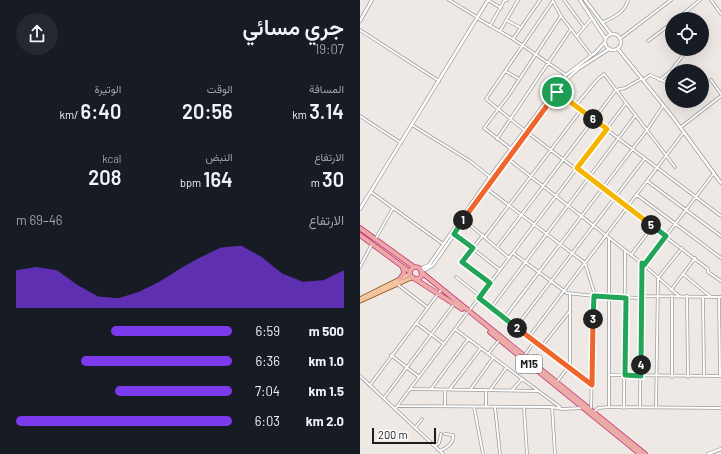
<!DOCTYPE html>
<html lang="ar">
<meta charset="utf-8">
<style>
body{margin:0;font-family:Barlow,Vazirmatn,sans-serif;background:#242831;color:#f1f3f6;direction:rtl;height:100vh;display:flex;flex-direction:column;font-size:15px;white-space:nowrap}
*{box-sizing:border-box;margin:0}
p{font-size:13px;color:#9ea1a6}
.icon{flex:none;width:22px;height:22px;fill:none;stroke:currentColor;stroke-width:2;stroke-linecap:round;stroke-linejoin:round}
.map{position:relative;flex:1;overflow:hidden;direction:ltr}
.panel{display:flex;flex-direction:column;background:#171b24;width:360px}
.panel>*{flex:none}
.controls{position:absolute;left:305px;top:12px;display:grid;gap:8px}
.controls a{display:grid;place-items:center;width:44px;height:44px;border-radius:50%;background:#171b24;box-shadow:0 4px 16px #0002;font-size:20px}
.scale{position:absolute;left:12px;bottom:10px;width:64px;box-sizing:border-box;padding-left:4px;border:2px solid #1d1d1d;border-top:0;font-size:11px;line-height:14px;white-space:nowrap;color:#1d1d1d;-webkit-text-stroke:3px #fff;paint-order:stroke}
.pin{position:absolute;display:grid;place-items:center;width:34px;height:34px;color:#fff;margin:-17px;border:2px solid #fff;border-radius:50%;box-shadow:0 1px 4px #0007}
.km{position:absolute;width:20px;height:20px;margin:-10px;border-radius:50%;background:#222;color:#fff;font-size:11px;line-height:20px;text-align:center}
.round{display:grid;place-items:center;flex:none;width:42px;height:42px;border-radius:21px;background:#242831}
.head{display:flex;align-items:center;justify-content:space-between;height:68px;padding:0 16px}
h1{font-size:22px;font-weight:600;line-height:30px}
.stats{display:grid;grid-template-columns:repeat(3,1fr);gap:6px;height:68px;padding:4px 16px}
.stats div{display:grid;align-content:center}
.stats b{font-size:20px;font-weight:600}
.stats small{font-size:11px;font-weight:400}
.stats p{font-size:11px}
.chart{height:112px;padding:8px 16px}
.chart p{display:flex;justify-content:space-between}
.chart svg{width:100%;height:72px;margin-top:4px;fill:#7c3aed;opacity:.7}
ul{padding:0 16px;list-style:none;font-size:13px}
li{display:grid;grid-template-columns:64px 48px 1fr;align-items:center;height:30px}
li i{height:10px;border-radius:5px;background:#7c3aed}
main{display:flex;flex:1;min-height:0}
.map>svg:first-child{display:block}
</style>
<main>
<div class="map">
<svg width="361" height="454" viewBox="0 0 361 454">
<rect width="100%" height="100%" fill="#eee9e4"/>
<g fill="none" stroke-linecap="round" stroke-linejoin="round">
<defs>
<path id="minor" d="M89 0 117 17
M128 0 141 8
M204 0 224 27
M351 0 361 14
M193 1 201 16 231 55
M117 18 153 39 206 75
M317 19 340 0
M148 21 161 28
M242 23C253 17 265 13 268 0
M130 26 144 1 147 0
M0 30 79 81
M140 31 158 0
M217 36 232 18
M261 38 311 0
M153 39 180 0
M288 41 312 23
M145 71 159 79
M283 80 290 75 312 85
M300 80 311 71 326 51
M351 80 361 94
M197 92 361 216
M216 105 237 80 244 74 315 167
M0 116 41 143
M52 125 110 161 130 177
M321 127 361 96
M164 130 126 99 193 1
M167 132 348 269V272L361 281
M137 139 211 29
M150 148 124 128 149 95 201 16
M147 158 284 265 319 296
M287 181 361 236
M126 188 225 263 234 292 231 410
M11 192 83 244
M277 195 361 258
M104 220 149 258
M94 234 140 270
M123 235 102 262 130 283
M125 237 221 110
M16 238 33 208
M137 247 256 90 265 88 281 79
M153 253 207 293 234 296 281 298
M271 255 292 227
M284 265 354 173
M0 267 12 244
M323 274 351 297
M96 277 120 296
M37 284 67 307
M311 290 335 258
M281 296 361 297
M312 296V377
M327 296 328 377
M343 297 344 376
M359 297 360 376
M119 298 232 385
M131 308 275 116
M109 311 266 103
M144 318 287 130 303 106
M56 323 84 344
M156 327 285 158
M95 329 200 407
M169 337 324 132
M182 346 209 312
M128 354 140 339
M31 355 59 377
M164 356 175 341
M210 367V294
M250 375 361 376
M0 376 83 454
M197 382 208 367
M10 385 81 290
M51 389 177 391
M71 389 108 339
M90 389 121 348
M131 389 146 368
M85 390V406
M110 390 133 358
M152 390 162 379
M24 398 94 304
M38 406 192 407 202 409 222 408
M114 407 123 454
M126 407V390
M135 407 140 454
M192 407 195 454
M249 407V239
M164 408 167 454
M264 408 265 251
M280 408 281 263
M296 408 298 278 322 248
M35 409 107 313
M234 412 238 408 249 407 361 408
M55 428 62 419
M75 446 79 443 81 434
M80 451C87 447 94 444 93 435L85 434"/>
<path id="tertiary" d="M220 0 245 38
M225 0 251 34
M0 21 12 0
M245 42a8 8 0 1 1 16 0a8 8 0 1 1-16 0Z
M258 49 312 116 361 183
M0 209 128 0
M60 269 69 265 130 177 206 75 236 52 245 42
M61 270H65L73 265 147 158 207 79 218 69 249 49
M348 454 361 449"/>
<path id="primary" d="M0 299 50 274
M0 301 53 277"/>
<path id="trunk" d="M0 228 54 267
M0 235 50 272
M50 273a6 6 0 1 1 12 0a6 6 0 1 1-12 0Z
M61 272 285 454
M40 279 44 273 43 268
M55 279 102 309
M130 332 280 454"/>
</defs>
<use href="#minor" stroke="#9e9e9e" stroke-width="3.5"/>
<use href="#tertiary" stroke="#9e9e9e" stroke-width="4"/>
<use href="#primary" stroke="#8b4e0b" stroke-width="5"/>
<use href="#trunk" stroke="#cb317c" stroke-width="5.5"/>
<use href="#minor" stroke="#fff" stroke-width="2"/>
<use href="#tertiary" stroke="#fff" stroke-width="2.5"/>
<use href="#primary" stroke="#f4c5a2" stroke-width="3.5"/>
<use href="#trunk" stroke="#eaaba6" stroke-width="4"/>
</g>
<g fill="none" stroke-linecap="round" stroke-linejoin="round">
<defs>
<path id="split-1" d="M103 220 197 92"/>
<path id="split-2" d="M103 220 94 234 113 248 102 262 130 283 119 298 157 328"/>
<path id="split-3" d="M157 328 232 385 233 319"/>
<path id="split-4" d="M233 319 234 296 266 298 265 375 281 376V365"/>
<path id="split-5" d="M281 365 282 263 284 265 306 236 291 225"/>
<path id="split-6" d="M233 119 247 129 217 168 291 225"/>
<path id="split-7" d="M197 92 233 119"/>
</defs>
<use href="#split-1" stroke="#fff" stroke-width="8"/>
<use href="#split-2" stroke="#fff" stroke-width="8"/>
<use href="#split-3" stroke="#fff" stroke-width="8"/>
<use href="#split-4" stroke="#fff" stroke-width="8"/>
<use href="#split-5" stroke="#fff" stroke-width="8"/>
<use href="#split-6" stroke="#fff" stroke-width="8"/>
<use href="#split-7" stroke="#fff" stroke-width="8"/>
<use href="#split-1" stroke="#f0652b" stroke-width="5"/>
<use href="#split-2" stroke="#22a559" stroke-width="5"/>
<use href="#split-3" stroke="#f0652b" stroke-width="5"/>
<use href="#split-4" stroke="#22a559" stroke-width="5"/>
<use href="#split-5" stroke="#22a559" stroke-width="5"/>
<use href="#split-6" stroke="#f5b400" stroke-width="5"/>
<use href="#split-7" stroke="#f5b400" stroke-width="5"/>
</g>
<g text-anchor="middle" stroke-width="3" stroke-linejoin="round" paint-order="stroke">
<rect fill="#fff" stroke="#616161" stroke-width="1" x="156" y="355" width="26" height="18" rx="3"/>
<g font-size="11" font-weight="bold" fill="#1d1d1d">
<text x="169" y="368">M15</text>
</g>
</g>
</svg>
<div class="controls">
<a><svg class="icon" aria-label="locate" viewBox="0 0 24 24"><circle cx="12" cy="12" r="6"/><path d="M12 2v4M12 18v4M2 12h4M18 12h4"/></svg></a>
<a><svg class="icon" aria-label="layers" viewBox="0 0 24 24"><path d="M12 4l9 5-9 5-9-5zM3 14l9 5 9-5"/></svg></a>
</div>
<div class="scale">200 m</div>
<div class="pin" style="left:197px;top:92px;background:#1e9e55"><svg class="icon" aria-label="arrive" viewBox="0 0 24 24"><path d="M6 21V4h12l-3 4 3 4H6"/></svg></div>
<b class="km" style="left:103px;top:220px">1</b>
<b class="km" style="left:157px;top:328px">2</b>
<b class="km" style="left:233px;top:319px">3</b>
<b class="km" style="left:281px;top:365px">4</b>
<b class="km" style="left:291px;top:225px">5</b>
<b class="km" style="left:233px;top:119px">6</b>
</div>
<section class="panel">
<div class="head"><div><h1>جري مسائي</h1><p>19:07</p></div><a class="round"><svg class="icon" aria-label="share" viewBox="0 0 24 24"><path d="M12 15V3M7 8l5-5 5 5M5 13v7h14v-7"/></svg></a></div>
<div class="stats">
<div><p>المسافة</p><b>3.14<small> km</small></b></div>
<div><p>الوقت</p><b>20:56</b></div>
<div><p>الوتيرة</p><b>6:40<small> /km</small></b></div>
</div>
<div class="stats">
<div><p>الارتفاع</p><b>30<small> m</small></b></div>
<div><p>النبض</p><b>164<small> bpm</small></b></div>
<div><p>kcal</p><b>208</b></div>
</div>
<div class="chart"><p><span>الارتفاع</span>46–69 m</p>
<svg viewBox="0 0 160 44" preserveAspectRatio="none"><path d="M0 44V21L10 19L20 21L30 30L40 37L50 38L60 34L70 28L80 20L90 13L100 7L110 6L120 13L130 23L140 28L150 27L160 21V44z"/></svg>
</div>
<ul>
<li><b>500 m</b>6:59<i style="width:56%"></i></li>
<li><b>1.0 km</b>6:36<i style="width:70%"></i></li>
<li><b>1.5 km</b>7:04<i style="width:54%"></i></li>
<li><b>2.0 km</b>6:03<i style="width:100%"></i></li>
</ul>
</section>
</main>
